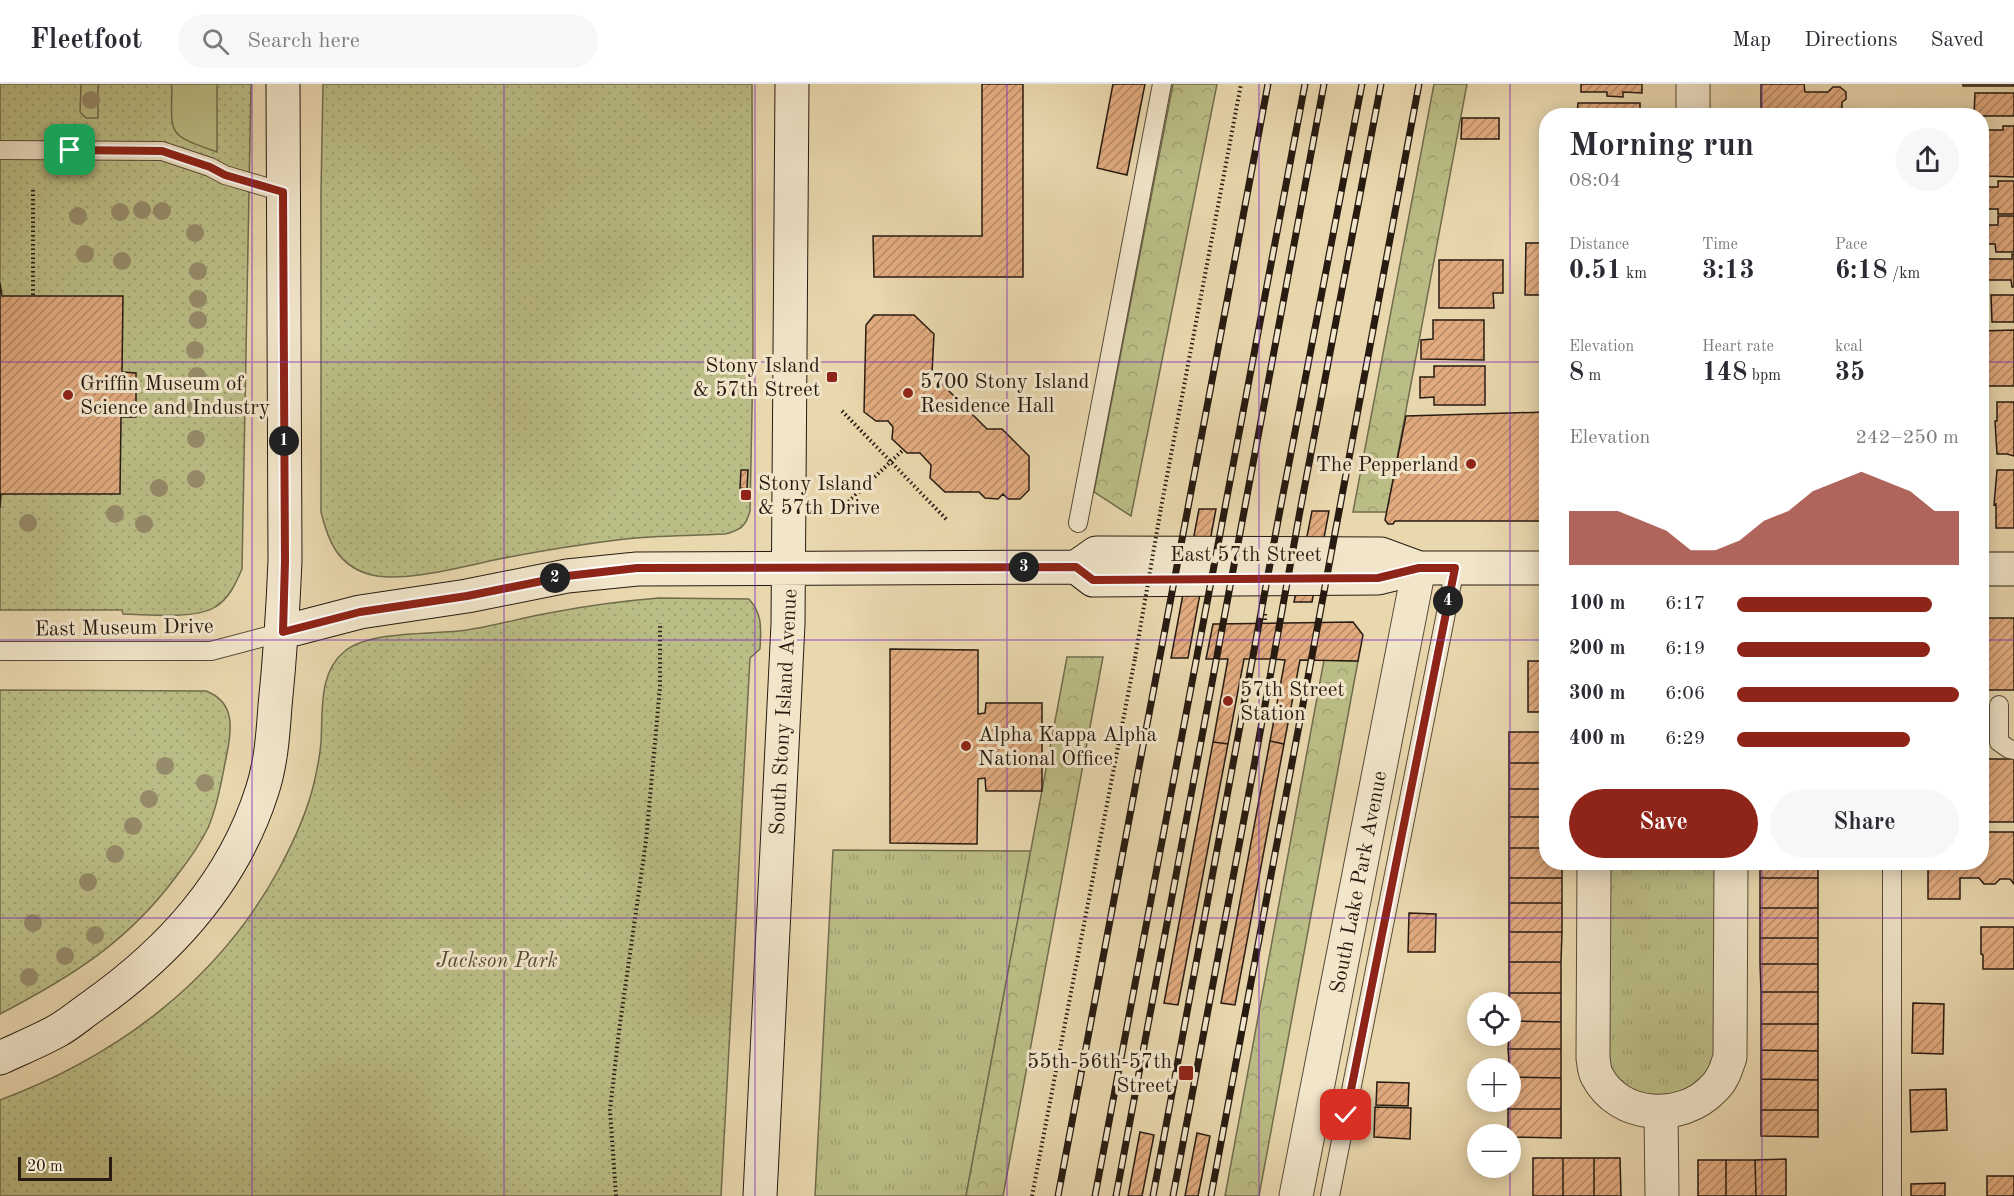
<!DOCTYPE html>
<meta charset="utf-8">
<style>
body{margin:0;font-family:"Old Standard TT",serif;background:#f7f7f7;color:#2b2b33;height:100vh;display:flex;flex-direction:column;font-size:22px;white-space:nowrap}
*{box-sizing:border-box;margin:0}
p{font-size:20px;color:#7c7c81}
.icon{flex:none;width:33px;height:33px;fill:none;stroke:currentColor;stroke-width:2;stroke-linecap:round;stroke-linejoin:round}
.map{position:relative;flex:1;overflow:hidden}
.panel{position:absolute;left:1539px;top:24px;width:450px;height:762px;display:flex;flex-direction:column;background:#fff;border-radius:24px;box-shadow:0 3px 15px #0003}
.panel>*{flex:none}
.fabs{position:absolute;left:1467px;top:908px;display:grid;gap:12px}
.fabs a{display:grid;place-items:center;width:54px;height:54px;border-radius:50%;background:#fff;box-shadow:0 3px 15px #0003;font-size:30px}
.scale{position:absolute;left:18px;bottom:15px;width:94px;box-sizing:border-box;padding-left:6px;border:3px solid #271b11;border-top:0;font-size:16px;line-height:21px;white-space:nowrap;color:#271b11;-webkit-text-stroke:4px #f1e5ca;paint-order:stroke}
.pin{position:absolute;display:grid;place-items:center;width:51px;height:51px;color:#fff;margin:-26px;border-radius:12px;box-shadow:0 3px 9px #0006}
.km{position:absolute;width:30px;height:30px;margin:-15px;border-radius:50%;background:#222;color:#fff;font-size:16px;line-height:30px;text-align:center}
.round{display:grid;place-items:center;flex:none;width:63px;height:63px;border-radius:32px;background:#f7f7f7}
.summary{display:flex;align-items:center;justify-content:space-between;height:102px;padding:0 30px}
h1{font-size:33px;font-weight:800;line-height:45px}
.figures{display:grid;grid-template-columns:repeat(3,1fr);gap:9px;height:102px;padding:6px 30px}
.figures div{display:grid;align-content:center}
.figures b{font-size:26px;font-weight:800}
.figures small{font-size:16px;font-weight:400}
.figures p{font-size:16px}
.chart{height:168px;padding:12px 30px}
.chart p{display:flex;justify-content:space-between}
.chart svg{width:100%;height:108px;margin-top:6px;fill:#8f2418;opacity:.7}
.button{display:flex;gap:12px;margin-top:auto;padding:12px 30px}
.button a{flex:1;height:69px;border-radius:36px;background:#8f2418;color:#fff;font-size:24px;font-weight:800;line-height:69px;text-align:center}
.button a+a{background:#f7f7f7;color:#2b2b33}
ul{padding:0 30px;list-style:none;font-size:20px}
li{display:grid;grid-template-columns:96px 72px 1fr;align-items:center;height:45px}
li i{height:15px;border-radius:8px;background:#8f2418}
header{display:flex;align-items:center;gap:36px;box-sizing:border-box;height:84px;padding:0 30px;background:#fff;border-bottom:2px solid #e1e1e2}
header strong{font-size:28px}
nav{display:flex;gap:33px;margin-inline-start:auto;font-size:21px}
.search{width:420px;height:54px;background:#f7f7f7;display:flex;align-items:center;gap:15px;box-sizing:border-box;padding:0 21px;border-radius:33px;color:#7c7c81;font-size:22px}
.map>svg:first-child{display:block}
</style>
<header>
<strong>Fleetfoot</strong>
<div class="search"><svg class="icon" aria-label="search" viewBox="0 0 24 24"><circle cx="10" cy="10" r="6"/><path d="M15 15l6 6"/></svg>Search here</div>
<nav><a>Map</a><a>Directions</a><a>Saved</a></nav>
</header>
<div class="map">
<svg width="2014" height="1112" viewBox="0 0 2014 1112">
<defs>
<pattern id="grass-tufts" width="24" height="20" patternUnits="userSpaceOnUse" patternTransform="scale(1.5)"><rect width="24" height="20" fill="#bbbd86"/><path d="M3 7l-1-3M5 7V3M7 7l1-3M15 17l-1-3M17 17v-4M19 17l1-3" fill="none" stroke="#a1a273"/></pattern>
<pattern id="forest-crowns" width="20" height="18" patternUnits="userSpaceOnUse" patternTransform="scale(1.5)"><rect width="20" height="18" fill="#bbbd86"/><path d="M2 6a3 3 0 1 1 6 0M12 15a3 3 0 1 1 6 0" fill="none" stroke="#a1a273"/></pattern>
<pattern id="park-dots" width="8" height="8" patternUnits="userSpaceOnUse" patternTransform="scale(1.5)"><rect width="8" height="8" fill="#bbbd86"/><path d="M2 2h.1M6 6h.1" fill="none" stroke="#a1a273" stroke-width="1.8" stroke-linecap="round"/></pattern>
<pattern id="building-hatch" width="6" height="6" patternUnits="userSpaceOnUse" patternTransform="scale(1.5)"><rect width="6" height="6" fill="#e1ab7f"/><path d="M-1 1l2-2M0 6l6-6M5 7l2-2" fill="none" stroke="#b68a67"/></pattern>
</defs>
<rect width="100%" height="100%" fill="#e9d7ad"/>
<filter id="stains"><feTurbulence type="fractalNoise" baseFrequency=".00333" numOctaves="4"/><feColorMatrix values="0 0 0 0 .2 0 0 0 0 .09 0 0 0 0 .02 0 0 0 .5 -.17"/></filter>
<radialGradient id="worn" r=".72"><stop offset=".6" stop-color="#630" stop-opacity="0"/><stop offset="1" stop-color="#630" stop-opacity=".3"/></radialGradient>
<path fill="url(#grass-tufts)" stroke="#716c4c" stroke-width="1.5" d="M833 766 1031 767 966 1112H815Z
M1594 779H1731L1730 973 1684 1024 1606 1005Z"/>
<path fill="url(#forest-crowns)" stroke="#716c4c" stroke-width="1.5" d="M1173 0H1217L1131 432 1094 408Z
M1434 0H1467L1387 428H1353Z
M1067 573H1103L1003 1112H966Z
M1324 576 1358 577 1259 1112H1225Z"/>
<path fill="url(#park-dots)" stroke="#716c4c" stroke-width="1.5" d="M0 0H251L242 485C236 499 229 515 215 523 197 535 146 531 123 530L122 526H0Z
M323 0H752L753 276 750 427C746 442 741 446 725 450 692 452 658 451 625 455 583 460 540 467 499 475 465 482 400 500 368 490 338 481 328 457 321 428V107Z
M659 514 749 515C763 531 761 545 760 565L750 574 721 1112H0V1016C118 972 219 896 279 785 294 757 307 729 314 699 317 686 320 671 321 658 323 628 318 588 345 567 372 546 433 551 467 546 494 542 521 534 549 529 585 522 622 517 659 514Z
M0 606 206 607C235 618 232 644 227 669 222 694 218 720 208 744 200 760 189 776 178 790 129 857 73 892 0 930Z"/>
<path fill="#bbbd86" stroke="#716c4c" stroke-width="1.5" d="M81 0H98V34H86L80 28Z
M172 0H217V68C167 50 171 53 172 0Z"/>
<path fill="url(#building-hatch)" stroke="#271b11" stroke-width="1.5" d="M982 0H1023V193H874L873 152H982Z
M1113 0H1145L1127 91 1097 84Z
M1581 0H1642V9L1623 8V13L1607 12V8H1581Z
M1761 0H1804L1805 8H1828L1833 3H1840L1846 8V15L1842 18V32H1761Z
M1963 0H2014V2H1963Z
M1975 9H2014V32H1974Z
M1578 19H1640V32H1577Z
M1462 34H1499V55H1461Z
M2003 42H2014V93L1988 92V89H1982V46H2003Z
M1998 97H2014V130H1998V125H1982V103H1998Z
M1998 132H2014V168H1996L1995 160H1982V141H1998Z
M1546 156V211H1525L1526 159H1545Z
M2012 170H2014V203H2012L2011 196H1982V175H2012Z
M1439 176H1503V209H1493L1494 224H1439Z
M0 199 2 212H123L122 288 136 289V333H121L120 410H1L0 424Z
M1991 211H2014V238H1992Z
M874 231H914L934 250 932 290 987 345H1002L1029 372V406L1020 415H1008L1003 410 998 415 985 414 979 408H945L930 394 931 381 920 369H907L892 355 893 343 888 337H876L864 328 866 241Z
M1433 236H1484V276L1421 275V256L1433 255Z
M2014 246V302H1982V247Z
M1434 282H1485V321H1434V313L1420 314V293H1434Z
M1997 318H2014V372L2007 370H1997L1995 337H1997Z
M1546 328V437H1395L1393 440H1388L1385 436 1406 332Z
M741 386H748L747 405 740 404Z
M1997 386H2014V444H1996V420L1994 421Z
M1199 425H1216L1188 574H1171Z
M1312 427H1329L1312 518H1294Z
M1982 534H2014V606H1982Z
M1353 538 1363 551 1358 577 1300 576 1284 660 1270 657 1285 576 1272 575H1244L1228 660 1213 658 1228 575H1206L1213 540Z
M890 565 978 566V630L985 629 986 619H1042V707H986L985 694 978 695 977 760 890 759Z
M1528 577H1546V628H1528Z
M1509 648H1546V679H1509Z
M1270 657 1284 660 1235 921 1221 919Z
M1213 658 1228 660 1178 921 1164 919Z
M1982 675H2014V738H1982Z
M1509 679H1546V705H1509Z
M1509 705H1546V733H1509Z
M1509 733H1546V764H1509Z
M1982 748H2014V800L2010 795H2000L1995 800H1984L1979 794H1960V815H1928V778H1982Z
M1509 764H1546V778H1562V794H1509Z
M1760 778H1818V794H1760Z
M1509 794H1562V819H1509Z
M1760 794H1818V824H1760Z
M1509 819H1562V848H1509Z
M1760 824H1818V854H1760Z
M1409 829 1436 830 1435 868H1408Z
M1981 843H2014V885H1983V871L1981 870Z
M1509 848H1562L1561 878H1509Z
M1760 854H1818V880H1760Z
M1509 878H1561V909H1509Z
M1760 880H1818V908H1761Z
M1761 908H1818V940H1761Z
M1509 909H1561V938L1510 937Z
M1913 919 1944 920 1943 970 1912 969Z
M1510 937 1561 938V965H1508Z
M1761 940H1818V967L1761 966Z
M1508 965H1561V994L1510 993Z
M1761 966 1818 967V996L1761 995Z
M1510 993 1561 994V1025H1508V1017H1510Z
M1761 995 1818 996V1026H1761Z
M1377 998 1409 999 1408 1022 1376 1021Z
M1946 1005 1947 1046 1911 1048 1910 1006Z
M1375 1023 1411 1024 1410 1055 1374 1053Z
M1508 1025H1561V1054L1510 1053V1050H1508Z
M1761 1026H1818V1053L1761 1052Z
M1140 1048 1154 1051 1142 1112H1128Z
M1197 1049 1210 1052 1198 1112H1185Z
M1533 1074H1563V1112H1533Z
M1563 1074H1594V1112H1563Z
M1594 1074H1620L1621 1112H1594Z
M1786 1075V1112H1756L1755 1076Z
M1698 1076H1726V1112H1698Z
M1726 1076H1755L1756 1112H1726Z
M1987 1092H2014V1112H1987Z
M1945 1099V1112H1911V1100Z"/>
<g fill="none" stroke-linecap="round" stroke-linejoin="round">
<defs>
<path id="lane" d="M0 66 162 67 210 83 225 91 283 108
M1078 439 1162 0
M0 567H211L283 548
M1999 621V658L2009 665 2014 666
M1330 1112 1455 484
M1892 1112V778"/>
<path id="street" d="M1693 32V0
M1594 778 1593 974C1594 980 1594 987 1597 992 1619 1035 1682 1038 1713 1005 1723 996 1726 985 1730 973L1731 778
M1661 1028 1662 1112
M1296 1112 1419 484"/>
<path id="secondary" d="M1076 483 1093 496 1378 494 1419 484H1546
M1982 485H2014
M283 548 360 528 467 512 567 492 637 485 1076 483 1096 469 1381 470 1419 484
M0 974C19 965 39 957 57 947 70 940 82 929 94 921 171 866 233 798 262 707 271 680 273 650 275 622 280 573 283 525 285 477L283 0
M760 1112 788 540 792 0"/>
</defs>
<use href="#lane" stroke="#584a38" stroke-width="20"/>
<use href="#street" stroke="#584a38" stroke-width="35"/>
<use href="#secondary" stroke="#271b11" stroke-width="35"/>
<path stroke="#271b11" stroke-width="4" stroke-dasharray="1.5 3" stroke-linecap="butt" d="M33 106V212
M842 327 947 436
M842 424 903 366
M1161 424 1241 0
M1265 530V539
M616 1112 610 1026 619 947 646 757 660 603V539
M1032 1112 1135 574"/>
<use href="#lane" stroke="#f1e5ca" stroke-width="18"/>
<use href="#street" stroke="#f1e5ca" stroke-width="33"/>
<use href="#secondary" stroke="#f1e5ca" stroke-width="33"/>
<defs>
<path id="rail" d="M1058 1112 1268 0
M1095 1112 1305 0
M1116 1112 1324 0
M1153 1112 1280 426 1362 0
M1173 1112 1254 682 1300 427 1381 0
M1211 1112 1419 0"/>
</defs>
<use href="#rail" stroke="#271b11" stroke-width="7"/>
<use href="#rail" stroke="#f1e5ca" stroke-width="4.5" stroke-dasharray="14" stroke-linecap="butt"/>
<path stroke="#271b11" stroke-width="4" stroke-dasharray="1.5 3" stroke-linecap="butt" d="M1135 574 1161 424"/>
</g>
<g fill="#968b6a">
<circle cx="91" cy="16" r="9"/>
<circle cx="142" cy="126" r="9"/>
<circle cx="162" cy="127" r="9"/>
<circle cx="120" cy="128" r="9"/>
<circle cx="78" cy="132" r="9"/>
<circle cx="195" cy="149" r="9"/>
<circle cx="85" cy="170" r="9"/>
<circle cx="122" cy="177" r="9"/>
<circle cx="198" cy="187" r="9"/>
<circle cx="198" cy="215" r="9"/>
<circle cx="198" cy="236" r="9"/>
<circle cx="195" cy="266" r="9"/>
<circle cx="197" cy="292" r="9"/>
<circle cx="196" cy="323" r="9"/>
<circle cx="196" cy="355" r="9"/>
<circle cx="196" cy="395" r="9"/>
<circle cx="159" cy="404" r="9"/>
<circle cx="115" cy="430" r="9"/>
<circle cx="28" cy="439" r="9"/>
<circle cx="144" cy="440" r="9"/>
<circle cx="165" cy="682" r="9"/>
<circle cx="205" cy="699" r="9"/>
<circle cx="149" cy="715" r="9"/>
<circle cx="133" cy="742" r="9"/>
<circle cx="115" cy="770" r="9"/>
<circle cx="88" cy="798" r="9"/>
<circle cx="33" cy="839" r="9"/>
<circle cx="95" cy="851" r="9"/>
<circle cx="65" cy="872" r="9"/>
<circle cx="29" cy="893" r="9"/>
</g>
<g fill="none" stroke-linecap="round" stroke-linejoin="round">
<defs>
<path id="route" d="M70 66 162 67 210 83 225 91 283 108 285 477 283 548 360 528 467 512 567 492 637 484 1076 483 1093 496 1378 494 1419 484H1455L1346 1031"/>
</defs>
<use href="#route" stroke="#fff" stroke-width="12"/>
<use href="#route" stroke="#8f2418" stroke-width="8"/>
</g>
<path fill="none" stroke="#7b2cbf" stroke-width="1.5" stroke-opacity="0.55" d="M252 0V1112M504 0V1112M755 0V1112M1007 0V1112M1259 0V1112M1510 0V918M1762 0V32M0 278H1546M1982 278H2014M0 556H1546M1982 556H2014M1762 778V1112M0 834H2014M1510 918V951M1510 951V984M1510 984V1017M1510 1017V1050M1510 1050V1083M1510 1083V1112"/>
<g fill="#8f2418" stroke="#f1e5ca" stroke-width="2">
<rect x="826" y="287" width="12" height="12" rx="3"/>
<circle cx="908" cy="309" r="6"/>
<circle cx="68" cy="311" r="6"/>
<circle cx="1471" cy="380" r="6"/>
<rect x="740" y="405" width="12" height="12" rx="3"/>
<circle cx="1228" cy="617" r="6"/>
<circle cx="966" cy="662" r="6"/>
<rect x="1178" y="981" width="16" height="16" rx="3"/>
</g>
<g text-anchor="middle" stroke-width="6" stroke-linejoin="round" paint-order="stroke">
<g font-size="21" fill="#271b11" stroke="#f1e5ca" text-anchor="start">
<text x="820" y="288" text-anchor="end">Stony Island<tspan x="820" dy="24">&amp; 57th Street</tspan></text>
<text x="920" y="304">5700 Stony Island<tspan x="920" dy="24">Residence Hall</tspan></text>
<text x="80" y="306">Griffin Museum of<tspan x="80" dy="24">Science and Industry</tspan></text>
<text x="1459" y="387" text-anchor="end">The Pepperland</text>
<text x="758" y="406">Stony Island<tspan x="758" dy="24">&amp; 57th Drive</tspan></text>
<text x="1240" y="612">57th Street<tspan x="1240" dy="24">Station</tspan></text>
<text x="978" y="657">Alpha Kappa Alpha<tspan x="978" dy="24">National Office</tspan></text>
<text x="1172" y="984" text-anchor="end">55th-56th-57th<tspan x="1172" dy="24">Street</tspan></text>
</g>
<g font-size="21" fill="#271b11" stroke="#f1e5ca">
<text x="1246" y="477">East 57th Street</text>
<text transform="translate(124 543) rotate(-1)" y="7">East Museum Drive</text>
<text transform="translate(783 628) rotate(-87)" y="7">South Stony Island Avenue</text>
<text transform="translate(1358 798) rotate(-79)" y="7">South Lake Park Avenue</text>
</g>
<g font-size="21" font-style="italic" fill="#534c34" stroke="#f1e5ca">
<text x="497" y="883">Jackson Park</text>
</g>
</g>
<rect width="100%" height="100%" filter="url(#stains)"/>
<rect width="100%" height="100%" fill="url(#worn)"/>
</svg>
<div class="fabs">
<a><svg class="icon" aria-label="locate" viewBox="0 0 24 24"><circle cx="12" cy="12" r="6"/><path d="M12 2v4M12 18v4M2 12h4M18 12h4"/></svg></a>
<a>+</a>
<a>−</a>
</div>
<div class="scale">20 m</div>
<div class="pin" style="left:70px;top:66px;background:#1e9e55"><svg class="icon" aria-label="arrive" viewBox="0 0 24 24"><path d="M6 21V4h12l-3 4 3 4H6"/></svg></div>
<div class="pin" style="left:1346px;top:1031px;background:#d93025"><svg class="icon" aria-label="check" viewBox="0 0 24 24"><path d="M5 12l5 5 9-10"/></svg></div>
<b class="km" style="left:284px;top:357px">1</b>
<b class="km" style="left:555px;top:494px">2</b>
<b class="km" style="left:1024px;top:483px">3</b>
<b class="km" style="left:1448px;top:517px">4</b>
<section class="panel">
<div class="summary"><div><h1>Morning run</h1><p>08:04</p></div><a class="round"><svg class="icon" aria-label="share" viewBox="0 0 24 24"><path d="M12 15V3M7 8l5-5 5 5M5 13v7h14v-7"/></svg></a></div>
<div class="figures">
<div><p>Distance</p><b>0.51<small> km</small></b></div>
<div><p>Time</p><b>3:13</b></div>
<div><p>Pace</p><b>6:18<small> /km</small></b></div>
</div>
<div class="figures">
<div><p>Elevation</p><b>8<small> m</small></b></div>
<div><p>Heart rate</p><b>148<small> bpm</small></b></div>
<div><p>kcal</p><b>35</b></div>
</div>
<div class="chart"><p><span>Elevation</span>242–250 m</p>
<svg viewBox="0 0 160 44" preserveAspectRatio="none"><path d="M0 44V22L10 22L20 22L30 26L40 30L50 38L60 38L70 34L80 26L90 22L100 14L110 10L120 6L130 10L140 14L150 22L160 22V44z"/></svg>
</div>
<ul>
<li><b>100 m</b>6:17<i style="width:88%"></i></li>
<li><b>200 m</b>6:19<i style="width:87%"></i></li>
<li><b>300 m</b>6:06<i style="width:100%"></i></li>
<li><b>400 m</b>6:29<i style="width:78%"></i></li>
</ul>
<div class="button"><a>Save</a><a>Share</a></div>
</section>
</div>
